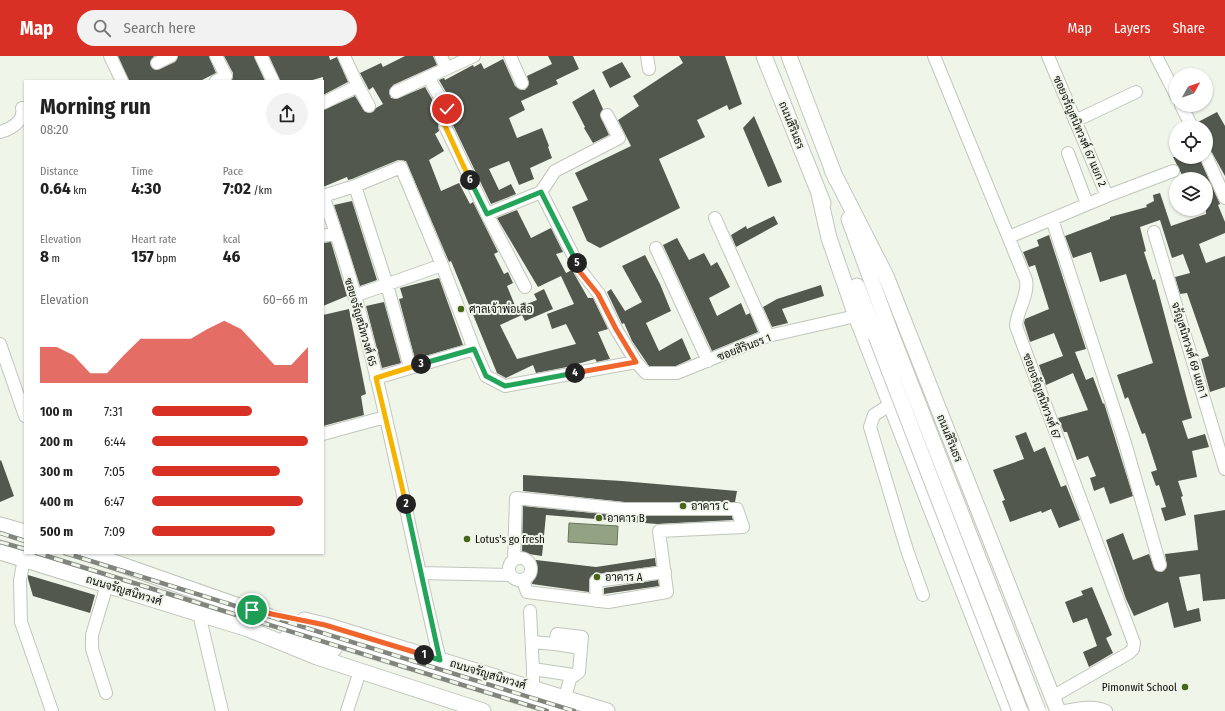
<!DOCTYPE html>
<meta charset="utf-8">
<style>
body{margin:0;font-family:"Fira Sans Condensed",Sarabun,sans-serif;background:#f2f2f2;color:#222;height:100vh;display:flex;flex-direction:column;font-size:15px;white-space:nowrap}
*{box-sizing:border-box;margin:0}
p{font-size:13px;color:#767676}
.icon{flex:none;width:22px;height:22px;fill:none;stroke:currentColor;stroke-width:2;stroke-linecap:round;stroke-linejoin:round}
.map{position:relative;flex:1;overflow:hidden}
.sheet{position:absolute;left:24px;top:24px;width:300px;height:474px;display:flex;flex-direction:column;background:#fff;border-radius:0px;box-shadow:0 1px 3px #0004}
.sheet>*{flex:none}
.needle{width:26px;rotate:50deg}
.controls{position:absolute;left:1169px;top:12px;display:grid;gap:8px}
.controls a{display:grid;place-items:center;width:44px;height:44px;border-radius:50%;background:#fff;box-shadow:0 1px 3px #0004;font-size:20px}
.pin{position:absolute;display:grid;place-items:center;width:34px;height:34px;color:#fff;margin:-17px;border:2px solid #fff;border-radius:50%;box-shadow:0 1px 4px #0007}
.km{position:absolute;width:20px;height:20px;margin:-10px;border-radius:50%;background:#222;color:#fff;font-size:11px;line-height:20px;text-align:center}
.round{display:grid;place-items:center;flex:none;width:42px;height:42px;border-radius:21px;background:#f2f2f2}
.head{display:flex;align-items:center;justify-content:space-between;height:68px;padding:0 16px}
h1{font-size:22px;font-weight:700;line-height:30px}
.metrics{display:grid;grid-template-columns:repeat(3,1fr);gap:6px;height:68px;padding:4px 16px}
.metrics div{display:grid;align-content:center}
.metrics b{font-size:17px;font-weight:700}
.metrics small{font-size:11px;font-weight:400}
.metrics p{font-size:11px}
.chart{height:112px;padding:8px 16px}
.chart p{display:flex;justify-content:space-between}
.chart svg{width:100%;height:72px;margin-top:4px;fill:#d93025;opacity:.7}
ul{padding:0 16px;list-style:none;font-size:13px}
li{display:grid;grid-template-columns:64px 48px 1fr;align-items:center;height:30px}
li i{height:10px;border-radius:5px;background:#d93025}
header{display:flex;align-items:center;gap:24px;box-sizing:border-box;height:56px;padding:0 20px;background:#d93025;color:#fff}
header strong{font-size:19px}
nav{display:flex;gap:22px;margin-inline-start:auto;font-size:14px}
.search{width:280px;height:36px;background:#f2f2f2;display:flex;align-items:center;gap:10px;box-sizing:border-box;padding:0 14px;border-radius:22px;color:#767676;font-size:15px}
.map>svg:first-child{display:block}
</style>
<header>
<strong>Map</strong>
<div class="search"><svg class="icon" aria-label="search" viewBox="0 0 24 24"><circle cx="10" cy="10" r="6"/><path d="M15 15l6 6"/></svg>Search here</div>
<nav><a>Map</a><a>Layers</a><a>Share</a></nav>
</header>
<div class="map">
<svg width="1225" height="655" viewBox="0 0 1225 655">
<rect width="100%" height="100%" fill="#f0f5ea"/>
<path fill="#93a283" stroke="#6a755f" d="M569 467 618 470 617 489 568 486Z"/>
<path fill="#53584e" d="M118 0H154L150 7 153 13 157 14 175 6 178 0H209L216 17 200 25H129Z
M224 0H254L265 25H232L233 17Z
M269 0H329L330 4 337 1 348 26 323 39V21L309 25H280Z
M405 0H433L437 9 393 29 389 36 391 42 396 43 425 31 439 55 438 69 439 75 435 78 444 95 429 104 441 135 459 127 470 148 473 146 498 196 494 198 504 218 508 216 513 227 507 230 516 252 537 244 534 238 544 233 553 253 525 265 522 259 500 269 517 303 576 288 566 268 552 273 547 258 574 248 561 220 538 231 497 162 517 154 531 182 551 172 563 196 556 198 566 217 572 214 588 242H593L608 273 598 276 610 303 597 306 595 303 567 311 536 317 533 309 506 322 497 317 451 205 449 206 406 105 398 104 352 123 348 124 347 121 323 131V54L355 40 365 56H373L376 52 383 48 373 31 369 34 360 17 381 7 383 11Z
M548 0H573L579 13 556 24 558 28 521 45 525 54 509 62 517 82 542 72 549 90 548 91 552 102 530 112 534 123 519 129 509 105 489 113 499 134 511 128 516 138 491 148 453 69 454 50 439 24 444 22 445 24 473 9 474 11 481 7 484 13 503 3 515 30 521 34H525L529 28 527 20 552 8Z
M679 0H725L742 48 729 54 727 49 697 64 705 81 659 103 680 152 600 192 587 185 572 151 588 144 575 117 631 90 618 64 639 50 633 40 683 7Z
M622 6 631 21 610 32 602 16Z
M594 33 603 53 600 59 609 79 593 87 584 72 585 71 572 46Z
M1217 56 1225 70V120L1206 86V71H1199L1198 66Z
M754 60 782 126 768 131 743 72Z
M1173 101H1199L1220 148 1218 149 1225 166V177L1199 188 1206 207 1225 200V331L1210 336 1201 303 1209 300 1187 237 1180 238 1175 221 1190 217 1183 198 1172 202 1160 164 1140 171 1146 195 1144 196 1153 224 1155 223 1192 362 1182 365 1188 383 1205 378 1209 391 1192 395 1197 421 1178 425 1183 440 1181 441 1186 459 1165 465 1161 452 1166 451 1159 429 1156 430 1151 416 1157 414 1145 377 1142 378 1128 341 1125 343 1117 319 1153 307 1126 218 1100 226 1091 196 1073 202 1065 180 1110 163V161L1147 151 1146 149 1154 145 1153 139 1160 137 1171 170 1206 158V123H1184Z
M352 145 377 224 360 230 334 149Z
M774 160 778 168 736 191 731 179 746 170 747 173Z
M1049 179 1086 293 1075 296 1086 324 1093 321 1103 348 1104 347 1133 440 1110 448 1104 431 1094 435 1090 422 1096 420 1088 400 1077 404 1067 376H1064L1058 362 1088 354 1073 317 1046 329 1039 309 1063 300 1054 277 1030 286 1024 267 1025 263 1049 253 1035 209 1029 211 1023 196 1039 190 1037 184Z
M677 182 689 204 704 197 711 210 717 206 722 215 730 231 709 242 717 260 741 247 746 259 750 257 758 276 712 295 663 189Z
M331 186 347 240 323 250V187Z
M645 199 660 228 671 255 646 267 659 295 682 282 691 303 676 310H649L632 285 624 267 622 268 607 236 611 233 625 255 642 246 622 210Z
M439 222 463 289 415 303 399 243 403 242 400 232Z
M821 229 824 240 782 253 788 267 772 271 763 251 777 243Z
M384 246 401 307 382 312 366 250Z
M349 253 366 338 361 340 364 359 323 370V259Z
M1026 376 1034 396 1045 391 1061 431 1066 429 1080 464 1059 472 1051 453 1042 457 1041 455 1010 466 1002 445 1005 444 993 414 1024 403 1015 380Z
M1 404 14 440 0 446V405Z
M523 419 622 425 737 435 735 446H624L523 435Z
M523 450 623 460H732L733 464 657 468 546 459 542 500 522 497Z
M1225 454V543L1203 545 1200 518 1179 521 1187 555 1199 552 1201 565 1174 572 1168 546 1134 560 1126 543 1106 484 1123 477 1133 504 1149 498 1155 514 1162 516 1167 510 1165 498 1198 494 1194 459Z
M655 502 656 510 592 519 589 525V536L532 528 536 504 596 511Z
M28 519 95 539 90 557 33 540 28 523Z
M658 524 659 530 604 538V532Z
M1092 531 1112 579 1106 582 1113 597 1089 611 1083 596 1097 590 1087 562 1073 567 1065 546 1083 539 1081 535Z"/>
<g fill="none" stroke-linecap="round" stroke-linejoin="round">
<defs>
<path id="minor" d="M110 0 122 25
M261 0 273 25
M344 0 358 30
M441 0 446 12
M474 0 428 21 447 53 445 70 487 158 541 136 581 215 599 238 616 273 636 306 646 317H677L768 280 856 260
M510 0 522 27
M647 0 649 13
M934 0 1026 224C1029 239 1017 254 1016 270L1134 587 1133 593 1129 597 1052 641
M1156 0 1176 39
M157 7 171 0
M216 25 226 20 216 0
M396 36 428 21
M323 47 358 30 369 50
M1181 49 1192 71
M1075 65 1136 36
M0 76C11 73 25 65 22 52
M1068 97 1087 148
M1206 100 1225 142
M355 130 387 229 410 311
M541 136 555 115 619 82 607 59
M323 140C378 290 402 449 440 604
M323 140 355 130 401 111 442 209 474 293 486 320 505 330 636 306
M1107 140 1173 115
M487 158 525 231
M715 162 768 280
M1052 163 1125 387 1160 509
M1154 176 1225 413
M323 180 336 177
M1009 181 1107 140 1048 0
M656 192 708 305
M354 240 442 209
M0 288 25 360
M376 322 474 293
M891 348 874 359 870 371 907 494 923 539
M323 378 385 361
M509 513a11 11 0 1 1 22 0a11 11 0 1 1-22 0Z
M24 503 20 524 21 566 52 655
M514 504 516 442 624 453H737L743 471 659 475 667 536 608 546 527 536 523 524
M421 517 510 519
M597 545 596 525 665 516
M530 555 533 613V632
M199 558 222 655
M532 586 555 588 557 578 582 581 579 616 570 623 565 642
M555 588 581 592
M533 613 573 619
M106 637 92 593V579L107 529
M347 655 360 615
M1064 655C1078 653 1093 649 1106 655"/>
<path id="major" d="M764 0 823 147
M789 0 836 123
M832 114 886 220 1058 655
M819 138 829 182 856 260 1010 655
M849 163 890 275
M857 230 876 280
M0 469 25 476
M0 496 248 573 317 601 483 655
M88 497 324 580 567 655
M304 564 325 569 607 655
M287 581 334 593"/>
</defs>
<use href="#minor" stroke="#c1c6bb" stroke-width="14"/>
<use href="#major" stroke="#c1c6bb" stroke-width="17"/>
<use href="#minor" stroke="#fff" stroke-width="12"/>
<use href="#major" stroke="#fff" stroke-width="15"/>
<defs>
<path id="rail" d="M0 477 25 485
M0 486 25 493
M37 497 547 655
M65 497 574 655"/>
</defs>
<use href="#rail" stroke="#82857e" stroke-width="4.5"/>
<use href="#rail" stroke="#f0f5ea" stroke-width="3" stroke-dasharray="9" stroke-linecap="butt"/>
<defs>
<path id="major-bridge" d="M890 275 1038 655
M876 280 1020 655"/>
</defs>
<use href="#major-bridge" stroke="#c1c6bb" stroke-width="17" stroke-linecap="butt"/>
<use href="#major-bridge" stroke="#fff" stroke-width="15"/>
</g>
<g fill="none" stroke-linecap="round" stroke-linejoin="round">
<defs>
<path id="split-1" d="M252 554 325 569 424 599"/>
<path id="split-2" d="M406 448 440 604 424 599"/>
<path id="split-3" d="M406 448 376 322 421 308"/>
<path id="split-4" d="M421 308 474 293 486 320 505 330 575 317"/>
<path id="split-5" d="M575 317 636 306 616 273 598 238 580 216 577 207"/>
<path id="split-6" d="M470 124 487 158 541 136 577 207"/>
<path id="split-7" d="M447 53 445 70 470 124"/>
</defs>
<use href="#split-1" stroke="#fff" stroke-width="8"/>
<use href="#split-2" stroke="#fff" stroke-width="8"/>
<use href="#split-3" stroke="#fff" stroke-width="8"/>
<use href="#split-4" stroke="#fff" stroke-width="8"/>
<use href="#split-5" stroke="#fff" stroke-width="8"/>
<use href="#split-6" stroke="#fff" stroke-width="8"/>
<use href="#split-7" stroke="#fff" stroke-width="8"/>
<use href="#split-1" stroke="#f0652b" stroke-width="5"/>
<use href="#split-2" stroke="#22a559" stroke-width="5"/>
<use href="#split-3" stroke="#f5b400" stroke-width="5"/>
<use href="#split-4" stroke="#22a559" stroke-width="5"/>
<use href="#split-5" stroke="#f0652b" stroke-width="5"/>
<use href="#split-6" stroke="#22a559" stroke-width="5"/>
<use href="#split-7" stroke="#f5b400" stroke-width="5"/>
</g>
<g fill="#48661a" stroke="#f0f5ea" stroke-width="1.5">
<circle cx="461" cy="253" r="4"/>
<circle cx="683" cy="450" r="4"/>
<circle cx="599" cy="462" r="4"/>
<circle cx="467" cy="483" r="4"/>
<circle cx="597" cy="521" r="4"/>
<circle cx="1185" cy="631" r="4"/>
</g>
<g text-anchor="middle" stroke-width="4" stroke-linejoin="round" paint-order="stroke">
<g font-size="11" fill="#0b0d0a" stroke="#f0f5ea">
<text transform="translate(792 69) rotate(68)" y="4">ถนนสิรินธร</text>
<text transform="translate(1080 75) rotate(67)" y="4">ซอยจรัญสนิทวงศ์ 67 แยก 2</text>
<text transform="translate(361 266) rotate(74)" y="4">ซอยจรัญสนิทวงศ์ 65</text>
<text transform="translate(744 291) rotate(-21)" y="4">ซอยสิรินธร 1</text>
<text transform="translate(1190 294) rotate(73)" y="4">จรัญสนิทวงศ์ 69 แยก 1</text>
<text transform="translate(1042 340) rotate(70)" y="4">ซอยจรัญสนิทวงศ์ 67</text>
<text transform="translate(950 382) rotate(68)" y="4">ถนนสิรินธร</text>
<text transform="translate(124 534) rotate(17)" y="4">ถนนจรัญสนิทวงศ์</text>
<text transform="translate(488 618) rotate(17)" y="4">ถนนจรัญสนิทวงศ์</text>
</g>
<g font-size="11" fill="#0b0d0a" stroke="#f0f5ea" text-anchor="start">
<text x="469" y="257">ศาลเจ้าพ่อเสือ</text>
<text x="691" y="454">อาคาร C</text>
<text x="607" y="466">อาคาร B</text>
<text x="475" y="487">Lotus's go fresh</text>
<text x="605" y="525">อาคาร A</text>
<text x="1177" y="635" text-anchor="end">Pimonwit School</text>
</g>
</g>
</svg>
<div class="controls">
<a><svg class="needle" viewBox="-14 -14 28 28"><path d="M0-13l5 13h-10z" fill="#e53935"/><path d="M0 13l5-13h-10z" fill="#767676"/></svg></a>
<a><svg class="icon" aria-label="locate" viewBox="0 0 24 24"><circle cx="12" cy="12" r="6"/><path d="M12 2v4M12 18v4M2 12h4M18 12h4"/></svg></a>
<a><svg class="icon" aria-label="layers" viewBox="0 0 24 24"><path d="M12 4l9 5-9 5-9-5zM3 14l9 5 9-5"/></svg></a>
</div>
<div class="pin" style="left:252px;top:554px;background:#1e9e55"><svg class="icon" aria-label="arrive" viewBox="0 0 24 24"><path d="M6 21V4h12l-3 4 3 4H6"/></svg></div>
<div class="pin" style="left:447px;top:53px;background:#d93025"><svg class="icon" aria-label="check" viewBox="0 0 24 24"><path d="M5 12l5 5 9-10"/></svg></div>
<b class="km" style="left:424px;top:599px">1</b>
<b class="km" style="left:406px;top:448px">2</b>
<b class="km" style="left:421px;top:308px">3</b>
<b class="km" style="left:575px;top:317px">4</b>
<b class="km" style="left:577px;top:207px">5</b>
<b class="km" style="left:470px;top:124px">6</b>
<section class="sheet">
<div class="head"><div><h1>Morning run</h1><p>08:20</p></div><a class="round"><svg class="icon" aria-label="share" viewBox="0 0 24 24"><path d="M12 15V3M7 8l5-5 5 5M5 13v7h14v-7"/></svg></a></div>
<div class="metrics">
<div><p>Distance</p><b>0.64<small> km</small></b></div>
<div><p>Time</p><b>4:30</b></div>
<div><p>Pace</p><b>7:02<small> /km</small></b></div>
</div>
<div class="metrics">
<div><p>Elevation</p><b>8<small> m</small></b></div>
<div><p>Heart rate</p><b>157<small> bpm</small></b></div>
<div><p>kcal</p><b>46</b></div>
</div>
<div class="chart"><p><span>Elevation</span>60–66 m</p>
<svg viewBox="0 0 160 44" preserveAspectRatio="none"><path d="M0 44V22L10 22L20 27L30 38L40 38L50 27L60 17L70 17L80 17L90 17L100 11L110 6L120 11L130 22L140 33L150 33L160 22V44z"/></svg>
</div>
<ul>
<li><b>100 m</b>7:31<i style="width:64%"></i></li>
<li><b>200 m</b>6:44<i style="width:100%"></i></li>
<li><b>300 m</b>7:05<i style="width:82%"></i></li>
<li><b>400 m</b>6:47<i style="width:97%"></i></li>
<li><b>500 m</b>7:09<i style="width:79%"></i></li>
</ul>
</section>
</div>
